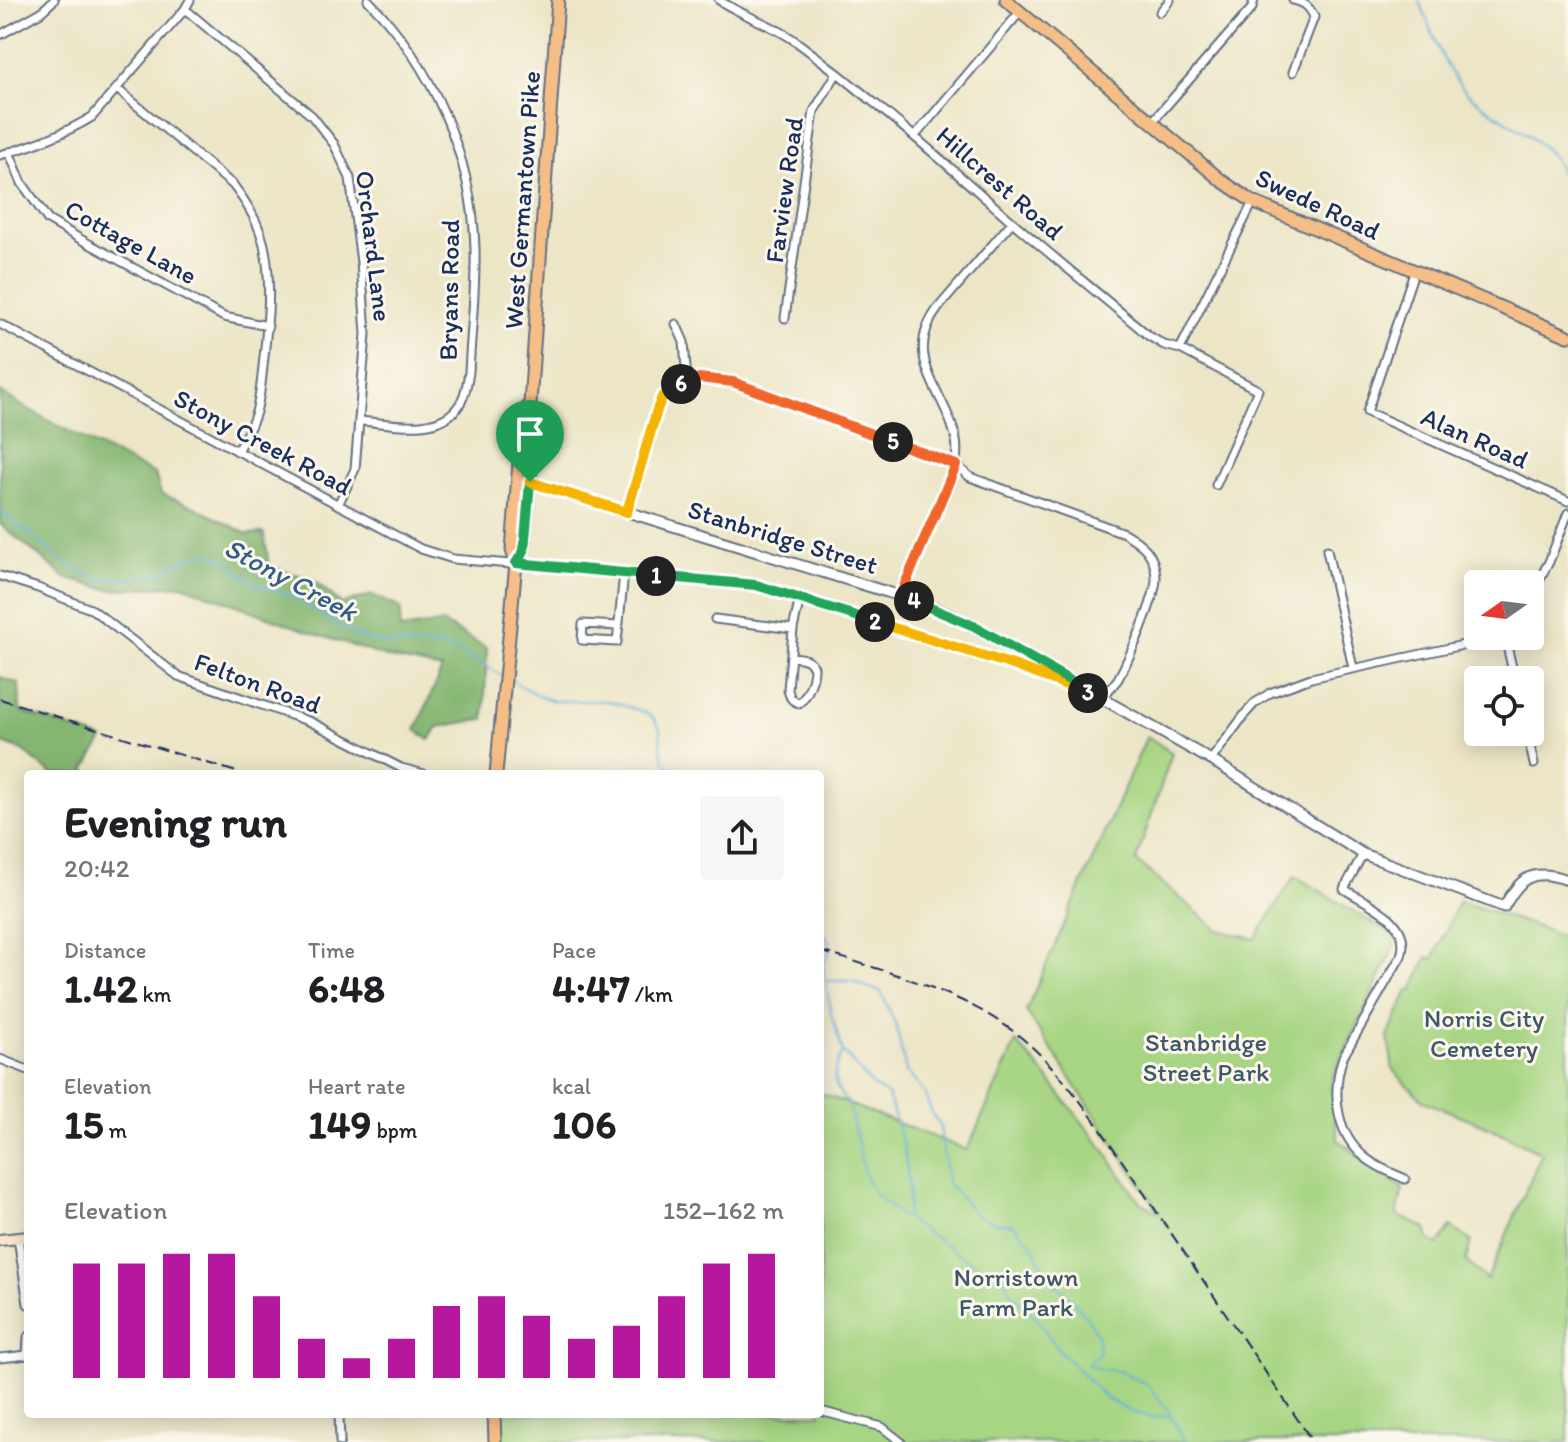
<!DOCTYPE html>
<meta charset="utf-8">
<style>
body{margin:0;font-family:Itim,sans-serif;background:#f6f6f6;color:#202124;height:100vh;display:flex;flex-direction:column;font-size:30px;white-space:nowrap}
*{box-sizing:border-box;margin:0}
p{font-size:26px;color:#757577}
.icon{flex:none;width:44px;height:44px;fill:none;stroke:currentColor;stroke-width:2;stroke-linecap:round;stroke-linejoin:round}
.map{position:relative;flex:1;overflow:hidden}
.details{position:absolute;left:24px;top:770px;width:800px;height:648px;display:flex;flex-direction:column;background:#fff;border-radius:8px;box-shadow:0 4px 20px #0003}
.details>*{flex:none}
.needle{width:52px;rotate:256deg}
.fabs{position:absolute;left:1464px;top:570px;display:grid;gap:16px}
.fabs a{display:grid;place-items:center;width:80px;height:80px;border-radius:8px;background:#fff;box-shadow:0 4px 20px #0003;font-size:40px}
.pin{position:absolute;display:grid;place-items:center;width:68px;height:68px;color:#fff;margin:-82px -34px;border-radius:50% 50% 50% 0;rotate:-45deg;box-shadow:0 0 8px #0007}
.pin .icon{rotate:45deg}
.km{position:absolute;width:40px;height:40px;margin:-20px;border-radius:50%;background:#222;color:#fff;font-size:22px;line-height:40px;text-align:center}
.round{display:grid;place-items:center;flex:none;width:84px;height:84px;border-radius:8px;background:#f6f6f6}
.summary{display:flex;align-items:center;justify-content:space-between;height:136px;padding:0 40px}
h1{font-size:44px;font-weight:700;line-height:60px}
.metrics{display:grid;grid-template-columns:repeat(3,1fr);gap:12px;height:136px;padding:8px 40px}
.metrics div{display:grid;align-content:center}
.metrics b{font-size:40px;font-weight:700}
.metrics small{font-size:22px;font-weight:400}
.metrics p{font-size:22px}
.chart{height:224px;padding:16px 40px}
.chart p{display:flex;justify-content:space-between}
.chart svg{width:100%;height:144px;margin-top:8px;stroke:#b5179e;stroke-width:6}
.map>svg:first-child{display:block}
</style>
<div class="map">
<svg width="1568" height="1442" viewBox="0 0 1568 1442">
<rect width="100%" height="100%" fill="#fbf7ec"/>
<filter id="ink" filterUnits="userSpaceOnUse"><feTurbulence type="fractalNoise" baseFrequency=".0125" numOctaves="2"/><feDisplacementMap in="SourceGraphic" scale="16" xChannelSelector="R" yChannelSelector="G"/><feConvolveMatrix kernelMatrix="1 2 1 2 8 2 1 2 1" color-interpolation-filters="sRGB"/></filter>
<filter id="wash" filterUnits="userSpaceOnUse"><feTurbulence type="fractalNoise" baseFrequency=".006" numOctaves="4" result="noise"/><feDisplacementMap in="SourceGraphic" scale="32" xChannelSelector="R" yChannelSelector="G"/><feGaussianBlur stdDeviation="1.8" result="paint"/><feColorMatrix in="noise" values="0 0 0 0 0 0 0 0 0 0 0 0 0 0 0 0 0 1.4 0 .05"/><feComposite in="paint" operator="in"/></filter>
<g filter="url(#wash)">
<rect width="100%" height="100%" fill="#ece5c6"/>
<path fill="#a7d583" stroke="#618270" stroke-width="2" d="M1147 736 1172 753 1136 861 1218 930 1255 939 1295 876 1393 935 1394 947 1331 1081 1338 1140 1403 1188 1397 1215 1426 1229 1429 1239 1438 1245 1451 1227 1471 1241 1466 1261 1487 1280 1542 1153 1482 1124 1423 1101 1393 1070 1388 1037 1408 990 1412 991 1427 957 1433 959 1459 901 1541 928 1568 940V1442H498V1414H820V1093L967 1150 1016 1042 1042 1071 1105 1151 1139 1201 1160 1213 1026 1011Z"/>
<path fill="#85b671" stroke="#507268" stroke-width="2" d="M0 392C50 423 102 449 155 474L161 494 195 507 247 534 264 533 269 566 313 580 342 604 372 595 401 608 400 629 443 623 487 648 484 719 438 727 430 740 416 730 442 669 390 658 309 632 182 585 111 590 67 579 0 524Z
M0 677 19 684 20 711 103 739 85 770 90 774H52L22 750 0 742Z"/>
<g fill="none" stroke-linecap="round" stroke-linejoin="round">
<path stroke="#5fadd9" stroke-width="2" d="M1419 0C1431 29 1444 71 1467 93 1493 117 1541 135 1558 165 1563 173 1565 184 1568 194
M0 511C11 520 23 528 34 537 51 551 67 567 88 575 107 582 142 580 160 573 176 566 192 551 211 554 228 557 240 576 256 584 267 589 280 590 290 595 314 607 333 626 358 636 384 648 414 642 442 647 464 652 482 664 502 675
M511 680 539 696 554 701H609L644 712 654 719 660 729 661 748 665 762 675 774
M820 928 830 943 828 955 823 965 831 1014 843 1052C831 1073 831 1086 849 1104L865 1176 874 1193 896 1212 994 1277H1003L1033 1269C1057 1283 1107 1325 1098 1356L1092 1358 1088 1365 1099 1369 1119 1371 1147 1384 1170 1413 1185 1442
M828 981H851L881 992 896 1026 906 1071 924 1092 932 1114 940 1125 947 1183 977 1216 997 1223 1014 1225 1032 1244 1049 1279
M844 1053 873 1086 888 1095 904 1149 909 1187 907 1216
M1004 1278 1012 1294 1038 1320 1059 1350 1107 1399 1131 1412 1152 1417 1169 1416"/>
</g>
</g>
<g filter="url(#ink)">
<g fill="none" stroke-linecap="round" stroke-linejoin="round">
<defs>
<path id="minor" d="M719 0C742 16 770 23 794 40 869 95 939 158 1009 219 1055 259 1103 297 1149 336L1164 345 1180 349 1258 390 1216 485
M185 9 312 116 334 144 350 178 361 262 366 334 355 469 338 505
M1160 12 1170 0
M0 35 41 12 54 0
M1293 72 1314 17C1310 7 1304 2 1293 0
M117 89 233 185C247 203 259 223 264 245 272 281 268 320 264 357 262 375 261 394 256 412 252 426 244 439 237 451
M1152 122 1252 8 1254 0
M915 136 1020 12
M9 152 22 183 48 220 82 240 224 317 268 326
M0 155C32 146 64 134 92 117L185 9 190 0
M1414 272 1367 412 1568 501
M785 318 814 111 837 73
M0 324 421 549 453 559 756 585 1013 665 1082 691
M676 324 684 342 687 381
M1180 349 1253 202
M360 421C389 423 436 435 457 408 465 398 467 384 469 372 471 331 476 290 475 249 473 157 432 65 368 0
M627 512 657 410C672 375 701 377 733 382L956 465 970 477 1124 533C1143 544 1155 554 1156 577 1157 596 1128 661 1118 679 1113 686 1107 692 1101 698L1097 696
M1327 550 1353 668
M0 576 38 588 93 610 178 676 311 722 401 768 424 774
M900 596 956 465C956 457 958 448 956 440 947 392 899 358 939 307L1012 222
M1530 596 1549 562 1568 513
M715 619 793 629
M618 626 583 624 582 640 617 642 624 573
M1500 636 1507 646 1515 680
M792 657C802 658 809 658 814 667 814 679 808 696 799 703 791 701 790 697 788 690L793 629 800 598
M1527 732 1534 764
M1211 760 1245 714 1255 703 1270 693 1311 678 1463 645 1487 636
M1363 854 1344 889C1369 905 1413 921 1401 956L1343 1057C1332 1089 1335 1129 1360 1153 1372 1165 1390 1172 1405 1179
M0 1059 28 1070
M18 1238 28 1304
M27 1355 28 1337
M0 1358 28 1355
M820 1411 882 1427 901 1442
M339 1414 340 1442"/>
<path id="tertiary" d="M530 482 900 596 937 609 974 626 1211 760 1363 854 1504 907C1521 876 1533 868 1568 880"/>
<path id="secondary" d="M0 1240 28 1237"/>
<path id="primary" d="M1006 0 1222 181 1253 202 1568 336
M516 563 524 551 530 482 533 413 530 404 558 0
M496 774 516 563 512 550 523 413 530 404
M494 1414 495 1442"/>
</defs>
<use href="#minor" stroke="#646f82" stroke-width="11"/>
<use href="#tertiary" stroke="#646f82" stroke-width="13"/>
<use href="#secondary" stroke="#646f82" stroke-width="14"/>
<use href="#primary" stroke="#646f82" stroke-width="15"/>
<use href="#minor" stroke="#fff" stroke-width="7"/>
<use href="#tertiary" stroke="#fff" stroke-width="9"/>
<use href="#secondary" stroke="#fbe5cf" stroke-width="10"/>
<use href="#primary" stroke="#f6be87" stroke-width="11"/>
<path stroke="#1b2f5e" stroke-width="2" stroke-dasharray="12 6" stroke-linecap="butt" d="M0 699 243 774
M820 951C879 969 952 989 1003 1024 1043 1051 1071 1088 1099 1127L1313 1442"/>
</g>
</g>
<g fill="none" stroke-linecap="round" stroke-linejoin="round" filter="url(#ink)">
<defs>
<path id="split-1" d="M530 482 524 551 516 563 656 576"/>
<path id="split-2" d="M656 576 756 585 875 622"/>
<path id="split-3" d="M875 622 1013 665 1088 693"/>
<path id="split-4" d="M914 601 974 626 1101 698 1088 693"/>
<path id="split-5" d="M893 442 956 465 900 596 914 601"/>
<path id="split-6" d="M681 384 687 381 699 378 733 382 893 442"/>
<path id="split-7" d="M530 482 627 512 657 410 662 397 681 384"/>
</defs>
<use href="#split-1" stroke="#fff" stroke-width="16"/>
<use href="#split-2" stroke="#fff" stroke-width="16"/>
<use href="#split-3" stroke="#fff" stroke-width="16"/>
<use href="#split-4" stroke="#fff" stroke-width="16"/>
<use href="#split-5" stroke="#fff" stroke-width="16"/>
<use href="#split-6" stroke="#fff" stroke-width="16"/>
<use href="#split-7" stroke="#fff" stroke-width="16"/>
<use href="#split-1" stroke="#22a559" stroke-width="10"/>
<use href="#split-2" stroke="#22a559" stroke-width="10"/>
<use href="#split-3" stroke="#f5b400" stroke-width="10"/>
<use href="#split-4" stroke="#22a559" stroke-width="10"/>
<use href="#split-5" stroke="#f0652b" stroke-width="10"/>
<use href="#split-6" stroke="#f0652b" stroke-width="10"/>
<use href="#split-7" stroke="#f5b400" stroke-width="10"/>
</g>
<g text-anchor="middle" stroke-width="6" stroke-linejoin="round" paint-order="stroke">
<g font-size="26" fill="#1b2f5e" stroke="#fbf7ec">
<text transform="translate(1000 183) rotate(41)" y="9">Hillcrest Road</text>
<text transform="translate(784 190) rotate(-82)" y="9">Farview Road</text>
<text transform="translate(522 200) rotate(-86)" y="9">West Germantown Pike</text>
<text transform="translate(1318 204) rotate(25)" y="9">Swede Road</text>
<text transform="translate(131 242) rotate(29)" y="9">Cottage Lane</text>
<text transform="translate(374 246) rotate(83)" y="9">Orchard Lane</text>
<text transform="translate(449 290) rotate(-89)" y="9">Bryans Road</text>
<text transform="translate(1475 438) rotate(24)" y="9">Alan Road</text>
<text transform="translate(263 442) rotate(28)" y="9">Stony Creek Road</text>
<text transform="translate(783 537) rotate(17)" y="9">Stanbridge Street</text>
<text transform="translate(258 683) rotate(20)" y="9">Felton Road</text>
</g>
<g font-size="26" fill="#3e5867" stroke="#fbf7ec">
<text x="1484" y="1027">Norris City<tspan x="1484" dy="30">Cemetery</tspan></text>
<text x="1206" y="1051">Stanbridge<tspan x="1206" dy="30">Street Park</tspan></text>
<text x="1016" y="1286">Norristown<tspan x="1016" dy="30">Farm Park</tspan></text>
</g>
<g font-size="28" font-style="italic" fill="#335b89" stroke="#fbf7ec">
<text transform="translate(291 579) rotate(28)" y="10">Stony Creek</text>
</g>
</g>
</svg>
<div class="fabs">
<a><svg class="needle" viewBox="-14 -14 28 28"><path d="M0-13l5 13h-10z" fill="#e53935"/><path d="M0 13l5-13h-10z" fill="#757577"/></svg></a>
<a><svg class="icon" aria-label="locate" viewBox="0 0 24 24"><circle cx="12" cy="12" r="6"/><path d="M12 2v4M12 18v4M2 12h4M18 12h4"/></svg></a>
</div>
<div class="pin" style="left:530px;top:482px;background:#1e9e55"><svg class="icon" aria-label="arrive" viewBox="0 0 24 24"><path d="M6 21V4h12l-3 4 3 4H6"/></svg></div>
<b class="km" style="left:656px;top:576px">1</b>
<b class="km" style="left:875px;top:622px">2</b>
<b class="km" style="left:1088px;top:693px">3</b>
<b class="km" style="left:914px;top:601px">4</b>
<b class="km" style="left:893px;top:442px">5</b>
<b class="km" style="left:681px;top:384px">6</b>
<section class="details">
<div class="summary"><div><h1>Evening run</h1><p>20:42</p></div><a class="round"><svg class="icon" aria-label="share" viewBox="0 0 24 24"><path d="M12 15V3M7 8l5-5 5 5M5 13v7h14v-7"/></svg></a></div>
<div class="metrics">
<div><p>Distance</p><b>1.42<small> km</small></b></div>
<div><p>Time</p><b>6:48</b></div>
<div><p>Pace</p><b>4:47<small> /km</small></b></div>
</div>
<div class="metrics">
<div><p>Elevation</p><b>15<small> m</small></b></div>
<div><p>Heart rate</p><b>149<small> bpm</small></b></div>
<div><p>kcal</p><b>106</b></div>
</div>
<div class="chart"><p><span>Elevation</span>152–162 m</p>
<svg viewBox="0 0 160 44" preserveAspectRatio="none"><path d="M5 44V9M15 44V9M25 44V6M35 44V6M45 44V19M55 44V32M65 44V38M75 44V32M85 44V22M95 44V19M105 44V25M115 44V32M125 44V28M135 44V19M145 44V9M155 44V6"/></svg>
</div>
</section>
</div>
